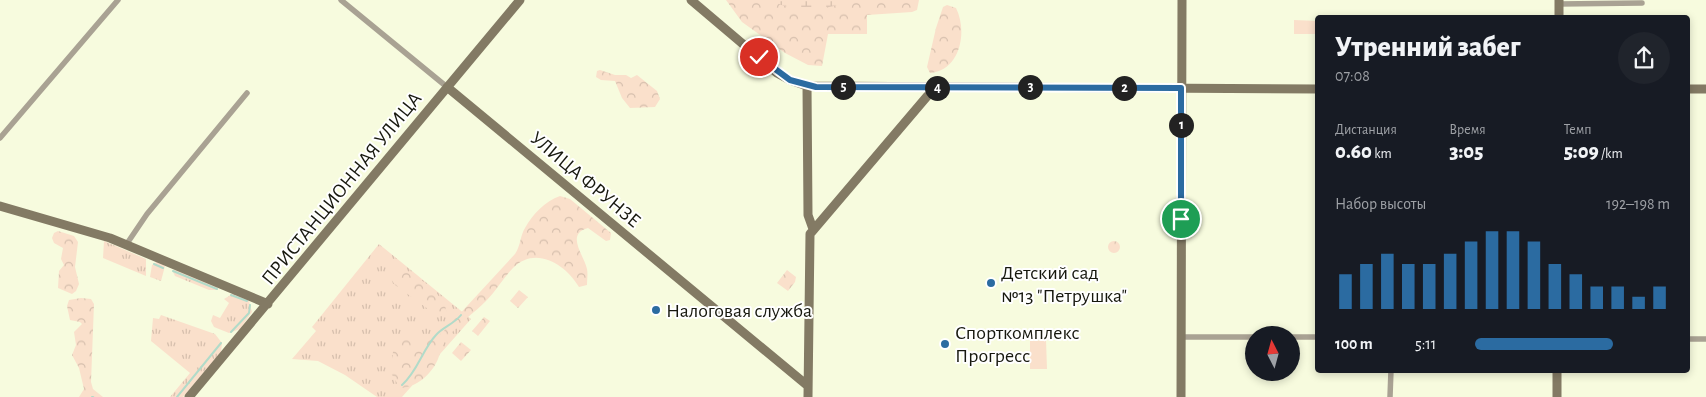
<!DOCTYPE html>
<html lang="ru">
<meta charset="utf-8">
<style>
body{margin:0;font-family:"Alegreya Sans",sans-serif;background:#20242c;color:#f1f3f6;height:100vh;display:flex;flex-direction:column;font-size:19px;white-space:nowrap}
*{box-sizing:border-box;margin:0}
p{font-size:16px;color:#9ea1a6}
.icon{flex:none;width:28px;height:28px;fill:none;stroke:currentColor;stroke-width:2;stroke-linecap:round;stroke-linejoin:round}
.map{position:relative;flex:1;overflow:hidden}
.drawer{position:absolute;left:1315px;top:15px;width:375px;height:358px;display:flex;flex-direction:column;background:#171b24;border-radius:5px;box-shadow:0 2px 8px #0003}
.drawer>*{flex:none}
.needle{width:32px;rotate:354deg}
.buttons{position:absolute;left:1245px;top:326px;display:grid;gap:10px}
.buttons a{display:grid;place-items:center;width:55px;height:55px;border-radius:50%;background:#171b24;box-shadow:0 2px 8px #0003;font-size:25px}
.pin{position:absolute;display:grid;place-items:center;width:42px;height:42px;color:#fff;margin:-21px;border:2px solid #fff;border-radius:50%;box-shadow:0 1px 5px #0007}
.km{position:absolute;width:25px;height:25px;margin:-12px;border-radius:50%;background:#222;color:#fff;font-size:14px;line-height:25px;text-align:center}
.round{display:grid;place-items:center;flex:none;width:52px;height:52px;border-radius:26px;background:#20242c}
.summary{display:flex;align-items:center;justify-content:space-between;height:85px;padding:0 20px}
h1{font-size:28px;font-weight:800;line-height:38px}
.metrics{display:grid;grid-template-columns:repeat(3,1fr);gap:8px;height:85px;padding:5px 20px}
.metrics div{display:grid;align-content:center}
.metrics b{font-size:21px;font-weight:800}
.metrics small{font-size:14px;font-weight:400}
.metrics p{font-size:14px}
.chart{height:140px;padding:10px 20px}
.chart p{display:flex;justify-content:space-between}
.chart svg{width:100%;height:90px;margin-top:5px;stroke:#2b6ba1;stroke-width:6}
ul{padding:0 20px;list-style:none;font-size:16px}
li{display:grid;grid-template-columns:80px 60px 1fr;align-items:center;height:38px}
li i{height:12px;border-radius:6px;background:#2b6ba1}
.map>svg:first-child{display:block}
</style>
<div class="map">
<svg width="1706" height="397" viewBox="0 0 1706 397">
<defs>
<pattern id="grass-tufts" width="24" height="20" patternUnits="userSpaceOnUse" patternTransform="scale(1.25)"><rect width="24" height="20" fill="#fae0cb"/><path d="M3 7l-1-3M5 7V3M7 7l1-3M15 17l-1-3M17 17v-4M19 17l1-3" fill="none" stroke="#d6bfad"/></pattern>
<pattern id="forest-crowns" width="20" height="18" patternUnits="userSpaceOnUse" patternTransform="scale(1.25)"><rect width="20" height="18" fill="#fae0cb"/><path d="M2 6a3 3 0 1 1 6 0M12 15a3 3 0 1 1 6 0" fill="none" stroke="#d6bfad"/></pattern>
<pattern id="wetland-marsh" width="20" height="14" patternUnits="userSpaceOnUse" patternTransform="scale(1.25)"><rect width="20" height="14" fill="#fae0cb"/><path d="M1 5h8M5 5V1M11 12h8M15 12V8" fill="none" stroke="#d6bfad"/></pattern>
</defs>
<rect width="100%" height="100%" fill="#f7fbde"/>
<path fill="url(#grass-tufts)" d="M104 241 146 259V276L103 258Z
M379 244 471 319 402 397H377L345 375 318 361 292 359 316 331 312 327Z
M158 261 165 266 161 281 150 277 152 265Z
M176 269 217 287V290H209L175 276 173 272Z
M234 293 249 301 252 312 240 329 229 333 214 327 211 321 213 315 220 318 229 303 224 299Z
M161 315 215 334 222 343 221 352 183 397H170L190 373 151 341 153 318 159 319Z"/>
<path fill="url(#forest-crowns)" d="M726 0H919L917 10 912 12 867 15V34H828L822 66 808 65 785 53 742 22Z
M947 5 956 8C968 32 960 71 930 73L927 67 936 28 943 7Z
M600 70 615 75H626L631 78 637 75 657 91 660 99 655 107 630 108 622 98 615 81 601 80 596 77 597 71Z
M560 196 570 199 611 233 610 240 606 241 588 228C565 234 584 255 587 269 588 274 587 280 587 285L579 287C566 265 536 245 513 268 503 278 496 291 486 301 474 313 458 324 447 338 442 344 441 352 438 359 432 374 416 388 400 388L391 373 394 341 400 337C421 338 422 348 443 332L515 254C521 245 520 236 525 228 533 214 545 201 560 196Z
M58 231 74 236 78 242 75 267 79 284 76 291 72 294 58 288 59 271 64 265 61 259 63 248 54 243 52 238 54 233Z
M1108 247a6 6 0 1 1 12 0a6 6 0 1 1-12 0Z
M395 267C410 269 451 298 446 315L435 314 395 285 391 279 390 272Z
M787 270 796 277 795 282 788 291 777 283Z
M519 290 528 297 518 308 510 301Z
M81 298 91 299 94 304 91 382 93 389 103 397H79L84 389 79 368 72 355 76 345 74 332 82 324 80 322 70 320 67 306 69 300Z
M484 317 490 321 478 336 472 331Z
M461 342 471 350 461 361 452 353Z"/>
<path fill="url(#wetland-marsh)" d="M776 0H856C834 8 798 14 777 3Z"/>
<path fill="#fae0cb" d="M1294 20 1317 21V34H1294Z
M1046 340 1047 369H1030V341Z"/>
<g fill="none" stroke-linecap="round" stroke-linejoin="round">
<path stroke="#b1dbc9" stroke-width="2" d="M154 264 163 268
M173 271 217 289
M231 295 247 301
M231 332 249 313 250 305
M402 385C418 371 422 350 436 335 443 327 454 324 461 315
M92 397H93
M177 397 221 343"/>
<path stroke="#a9a293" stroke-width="5.5" d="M341 0 447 87
M1559 4 1642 3
M0 138 118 0
M126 245 147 214 247 93
M1181 337H1254
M1291 337H1318
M1688 339H1706
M1390 397 1391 370"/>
<path stroke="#837a64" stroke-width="9" d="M691 0 777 73 790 80 807 86 1318 89
M1559 18V0
M807 86 808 215 813 229
M447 87 808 386
M1688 89H1706
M0 206 110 238 268 304
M189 397 520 0
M808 397 810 234 935 87
M1181 397 1182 0
M1557 397V370"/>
</g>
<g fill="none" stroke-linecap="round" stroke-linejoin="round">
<defs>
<path id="route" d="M759 57 790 80 816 87 1181 88V219"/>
</defs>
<use href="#route" stroke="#fff" stroke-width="10"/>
<use href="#route" stroke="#2b6ba1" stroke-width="6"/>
</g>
<g fill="#2b6ba1" stroke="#fff" stroke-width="2">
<circle cx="991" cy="283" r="5"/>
<circle cx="656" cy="310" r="5"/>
<circle cx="945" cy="344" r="5"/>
</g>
<g text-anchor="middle" stroke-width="4" stroke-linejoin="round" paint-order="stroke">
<g font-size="20" fill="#17180e" stroke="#fff">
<text transform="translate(586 179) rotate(40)" y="7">УЛИЦА ФРУНЗЕ</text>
<text transform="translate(341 188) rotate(-51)" y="7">ПРИСТАНЦИОННАЯ УЛИЦА</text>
</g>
<g font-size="20" fill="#17180e" stroke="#fff" text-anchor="start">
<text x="1001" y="279">Детский сад<tspan x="1001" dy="23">№13 "Петрушка"</tspan></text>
<text x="666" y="317">Налоговая служба</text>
<text x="955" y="339">Спорткомплекс<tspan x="955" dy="23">Прогресс</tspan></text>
</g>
</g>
</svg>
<div class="buttons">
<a><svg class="needle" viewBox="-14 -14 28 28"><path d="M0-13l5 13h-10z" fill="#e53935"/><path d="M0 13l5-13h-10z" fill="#9ea1a6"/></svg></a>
</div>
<div class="pin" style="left:1181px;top:219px;background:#1e9e55"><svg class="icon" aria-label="arrive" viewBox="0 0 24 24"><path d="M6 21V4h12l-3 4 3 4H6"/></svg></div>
<div class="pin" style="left:759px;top:57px;background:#d93025"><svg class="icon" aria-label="check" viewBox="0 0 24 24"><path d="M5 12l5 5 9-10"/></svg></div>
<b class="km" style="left:1181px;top:125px">1</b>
<b class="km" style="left:1124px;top:88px">2</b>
<b class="km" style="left:1030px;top:87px">3</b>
<b class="km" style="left:937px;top:88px">4</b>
<b class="km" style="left:843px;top:87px">5</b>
<section class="drawer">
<div class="summary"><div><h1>Утренний забег</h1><p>07:08</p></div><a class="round"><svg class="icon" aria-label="share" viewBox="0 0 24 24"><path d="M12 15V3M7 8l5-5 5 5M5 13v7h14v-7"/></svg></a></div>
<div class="metrics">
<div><p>Дистанция</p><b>0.60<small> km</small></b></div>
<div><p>Время</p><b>3:05</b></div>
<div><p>Темп</p><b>5:09<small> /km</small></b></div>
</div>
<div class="chart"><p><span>Набор высоты</span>192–198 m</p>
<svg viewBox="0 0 160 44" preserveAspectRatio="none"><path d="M5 44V27M15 44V22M25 44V17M35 44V22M45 44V22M55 44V17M65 44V11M75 44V6M85 44V6M95 44V11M105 44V22M115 44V27M125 44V33M135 44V33M145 44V38M155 44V33"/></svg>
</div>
<ul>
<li><b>100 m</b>5:11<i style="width:71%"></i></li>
</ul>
</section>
</div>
